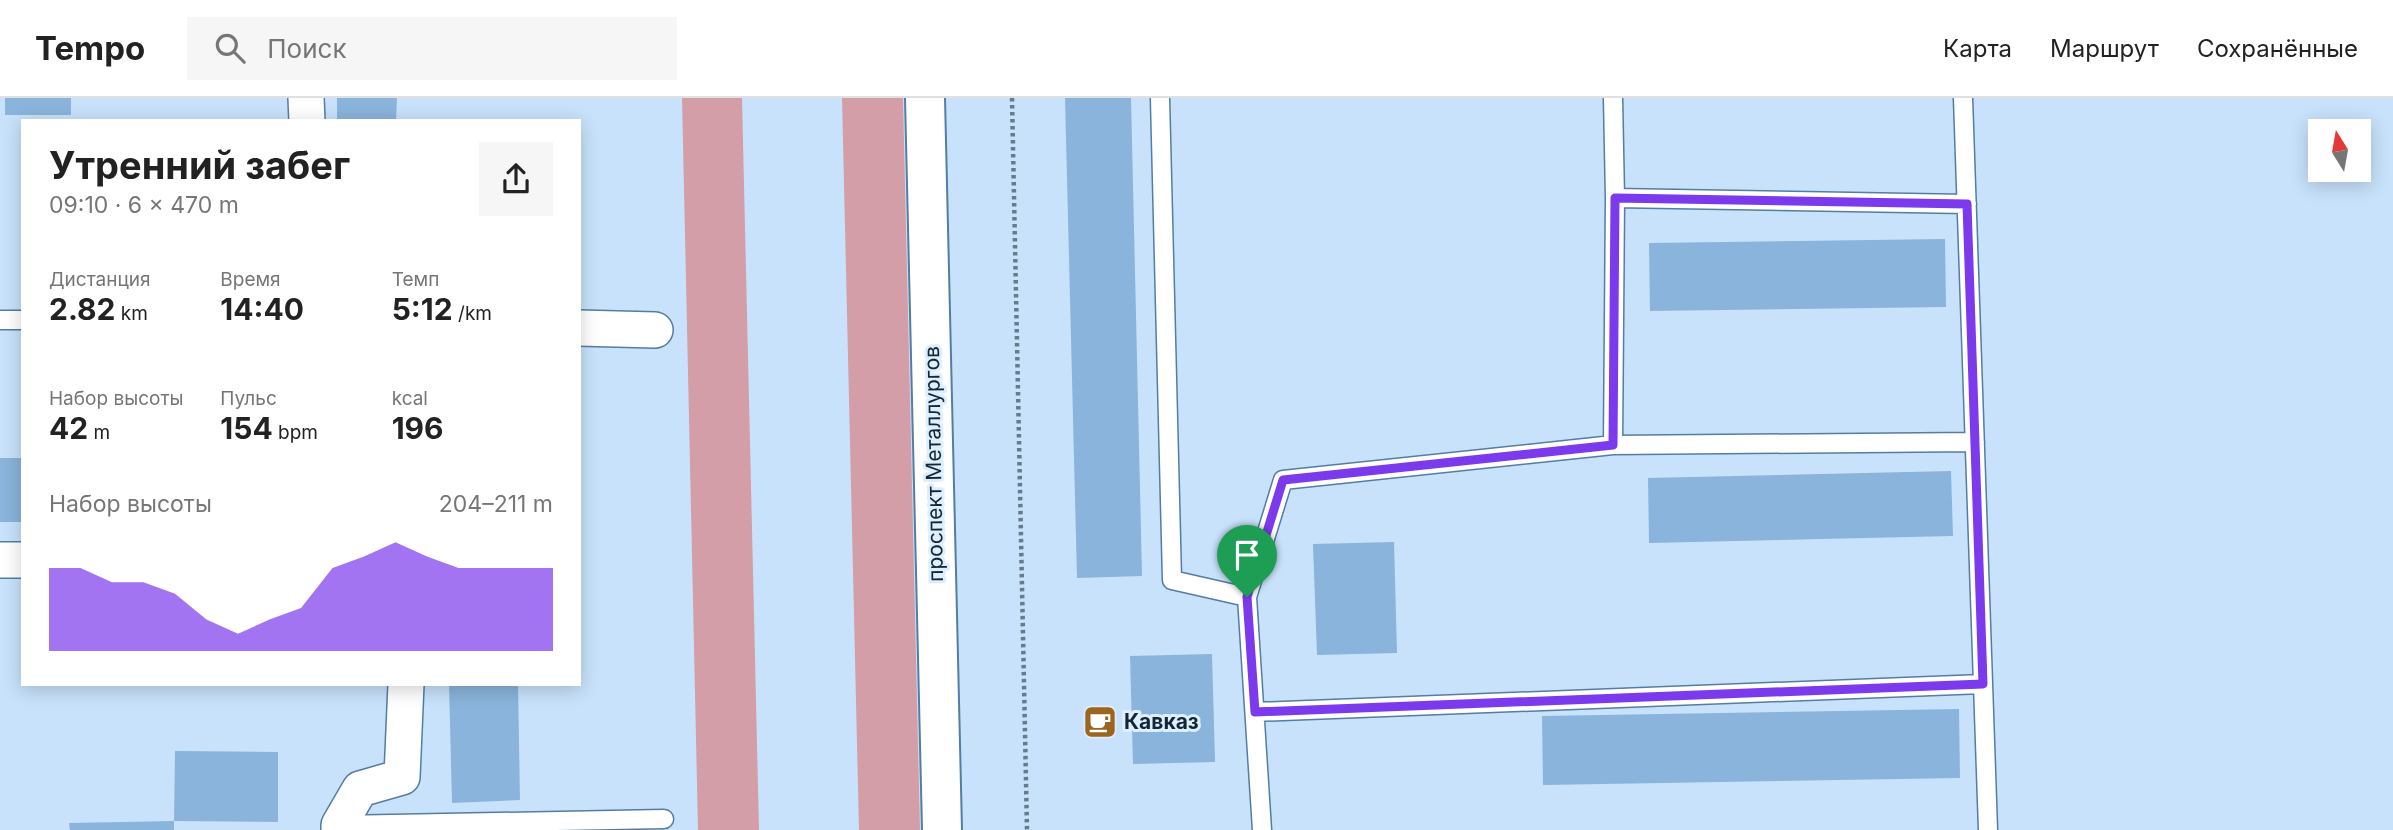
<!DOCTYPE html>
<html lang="ru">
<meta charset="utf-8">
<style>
body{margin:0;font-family:Inter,sans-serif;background:#f6f6f6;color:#222;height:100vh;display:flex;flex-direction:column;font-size:26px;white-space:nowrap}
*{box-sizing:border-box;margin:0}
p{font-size:23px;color:#767676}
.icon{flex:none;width:38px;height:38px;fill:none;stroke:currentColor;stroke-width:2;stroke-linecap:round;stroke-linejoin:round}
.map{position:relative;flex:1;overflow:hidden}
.panel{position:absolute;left:21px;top:21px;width:560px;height:567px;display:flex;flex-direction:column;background:#fff;border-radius:0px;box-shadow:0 4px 18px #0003}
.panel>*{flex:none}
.needle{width:46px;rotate:349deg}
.buttons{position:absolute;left:2308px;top:21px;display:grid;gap:14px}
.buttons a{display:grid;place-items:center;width:63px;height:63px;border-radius:0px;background:#fff;box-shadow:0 4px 18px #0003;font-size:35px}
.pin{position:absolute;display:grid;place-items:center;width:60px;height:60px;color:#fff;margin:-72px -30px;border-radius:50% 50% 50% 0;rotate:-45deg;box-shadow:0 0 7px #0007}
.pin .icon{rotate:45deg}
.round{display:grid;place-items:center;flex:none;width:74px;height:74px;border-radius:0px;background:#f6f6f6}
.overview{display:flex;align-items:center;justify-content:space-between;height:119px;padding:0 28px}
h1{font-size:38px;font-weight:700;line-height:52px}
.stats{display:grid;grid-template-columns:repeat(3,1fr);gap:10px;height:119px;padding:7px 28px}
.stats div{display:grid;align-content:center}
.stats b{font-size:30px;font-weight:700}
.stats small{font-size:19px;font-weight:400}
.stats p{font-size:19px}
.chart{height:196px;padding:14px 28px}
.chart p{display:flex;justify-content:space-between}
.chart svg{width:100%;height:126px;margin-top:7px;fill:#7c3aed;opacity:.7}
header{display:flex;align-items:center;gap:42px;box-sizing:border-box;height:98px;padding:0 35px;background:#fff;border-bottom:2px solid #e0e0e0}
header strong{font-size:33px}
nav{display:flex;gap:38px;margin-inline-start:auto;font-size:24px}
.search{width:490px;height:63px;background:#f6f6f6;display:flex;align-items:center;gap:18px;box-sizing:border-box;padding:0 24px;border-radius:0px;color:#767676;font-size:26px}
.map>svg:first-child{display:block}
</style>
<header>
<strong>Tempo</strong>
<div class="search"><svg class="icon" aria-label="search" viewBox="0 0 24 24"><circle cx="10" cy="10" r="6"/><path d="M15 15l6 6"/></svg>Поиск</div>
<nav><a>Карта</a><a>Маршрут</a><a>Сохранённые</a></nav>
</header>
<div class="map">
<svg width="2393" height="732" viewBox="0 0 2393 732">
<rect width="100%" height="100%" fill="#c8e2fb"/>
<path fill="#d39ea7" d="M682 0H742L759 732H698Z
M842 0H903L920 732H859Z"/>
<path fill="#8ab4db" d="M5 0H71V17H5Z
M337 0H397L396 23H337Z
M1065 0H1131L1142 478 1077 480Z
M1945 141 1946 209 1650 213 1649 145Z
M0 360H23V424H0Z
M1951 373 1953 438 1649 445 1648 380Z
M1394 444 1397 555 1317 557 1313 446Z
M1212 556 1215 664 1133 666 1130 558Z
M449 586H518L520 702 452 705Z
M1959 611 1960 680 1543 687 1542 618Z
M175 653 278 654V724L174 723Z
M174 723V732H70L69 725Z"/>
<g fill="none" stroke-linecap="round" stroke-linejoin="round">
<defs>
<path id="lane" d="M1160 0 1172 482 1247 499 1283 382 1613 347 1615 100 1613 0
M1963 0 1988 732
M1615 100 1967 106
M0 222H23
M1613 347 1975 344
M1247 499 1262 732
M1255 614 1983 586
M339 727 664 721"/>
<path id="street" d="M306 0 307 23
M579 230 655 232
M0 462H23
M339 732V727L360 691 402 679 406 586"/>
<path id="secondary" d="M925 0 942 732"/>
</defs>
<use href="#lane" stroke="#547da1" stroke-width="21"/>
<use href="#street" stroke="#547da1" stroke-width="38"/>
<use href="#secondary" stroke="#547da1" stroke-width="42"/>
<path stroke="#667b8e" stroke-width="4.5" stroke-dasharray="3.5 3.5" stroke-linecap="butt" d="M1012 0 1027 732"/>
<use href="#lane" stroke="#fff" stroke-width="18"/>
<use href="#street" stroke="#fff" stroke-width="35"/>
<use href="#secondary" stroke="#fff" stroke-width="38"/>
</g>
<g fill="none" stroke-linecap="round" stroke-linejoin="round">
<defs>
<path id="route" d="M1615 100 1967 106 1983 586 1255 614 1247 499 1283 382 1613 347Z"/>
</defs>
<use href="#route" stroke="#fff" stroke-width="14"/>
<use href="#route" stroke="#7c3aed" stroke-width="9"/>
</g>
<defs>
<symbol id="cafe-square" viewBox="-11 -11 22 22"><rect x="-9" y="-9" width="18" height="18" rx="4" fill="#9b641f" stroke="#def"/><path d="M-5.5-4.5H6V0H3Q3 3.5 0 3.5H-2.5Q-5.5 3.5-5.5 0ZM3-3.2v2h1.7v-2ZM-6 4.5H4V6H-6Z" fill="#fff"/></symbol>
</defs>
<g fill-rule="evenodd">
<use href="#cafe-square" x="1081" y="605" width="38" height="38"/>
</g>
<g text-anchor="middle" stroke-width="6" stroke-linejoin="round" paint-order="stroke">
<g font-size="21" fill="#142534" stroke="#def">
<text transform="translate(934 366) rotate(-91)" y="7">проспект Металлургов</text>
</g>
<g font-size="21" font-weight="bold" fill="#142534" stroke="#def" text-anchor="start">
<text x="1124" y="631">Кавказ</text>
</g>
</g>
</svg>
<div class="buttons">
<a><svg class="needle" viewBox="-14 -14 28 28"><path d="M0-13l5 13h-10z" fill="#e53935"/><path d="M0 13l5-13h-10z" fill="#767676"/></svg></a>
</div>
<div class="pin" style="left:1247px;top:499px;background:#1e9e55"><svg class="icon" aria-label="arrive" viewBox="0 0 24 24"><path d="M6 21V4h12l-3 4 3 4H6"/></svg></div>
<section class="panel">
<div class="overview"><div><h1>Утренний забег</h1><p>09:10 · 6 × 470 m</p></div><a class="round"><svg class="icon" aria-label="share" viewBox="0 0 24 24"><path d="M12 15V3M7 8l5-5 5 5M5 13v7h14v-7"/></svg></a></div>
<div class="stats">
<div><p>Дистанция</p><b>2.82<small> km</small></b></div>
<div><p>Время</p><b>14:40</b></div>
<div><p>Темп</p><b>5:12<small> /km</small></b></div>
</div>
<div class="stats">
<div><p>Набор высоты</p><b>42<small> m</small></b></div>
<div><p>Пульс</p><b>154<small> bpm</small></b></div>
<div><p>kcal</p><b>196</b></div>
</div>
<div class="chart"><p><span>Набор высоты</span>204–211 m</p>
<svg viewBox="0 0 160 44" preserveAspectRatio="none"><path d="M0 44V15L10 15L20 20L30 20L40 24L50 33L60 38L70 33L80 29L90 15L100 11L110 6L120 11L130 15L140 15L150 15L160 15V44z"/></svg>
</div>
</section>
</div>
